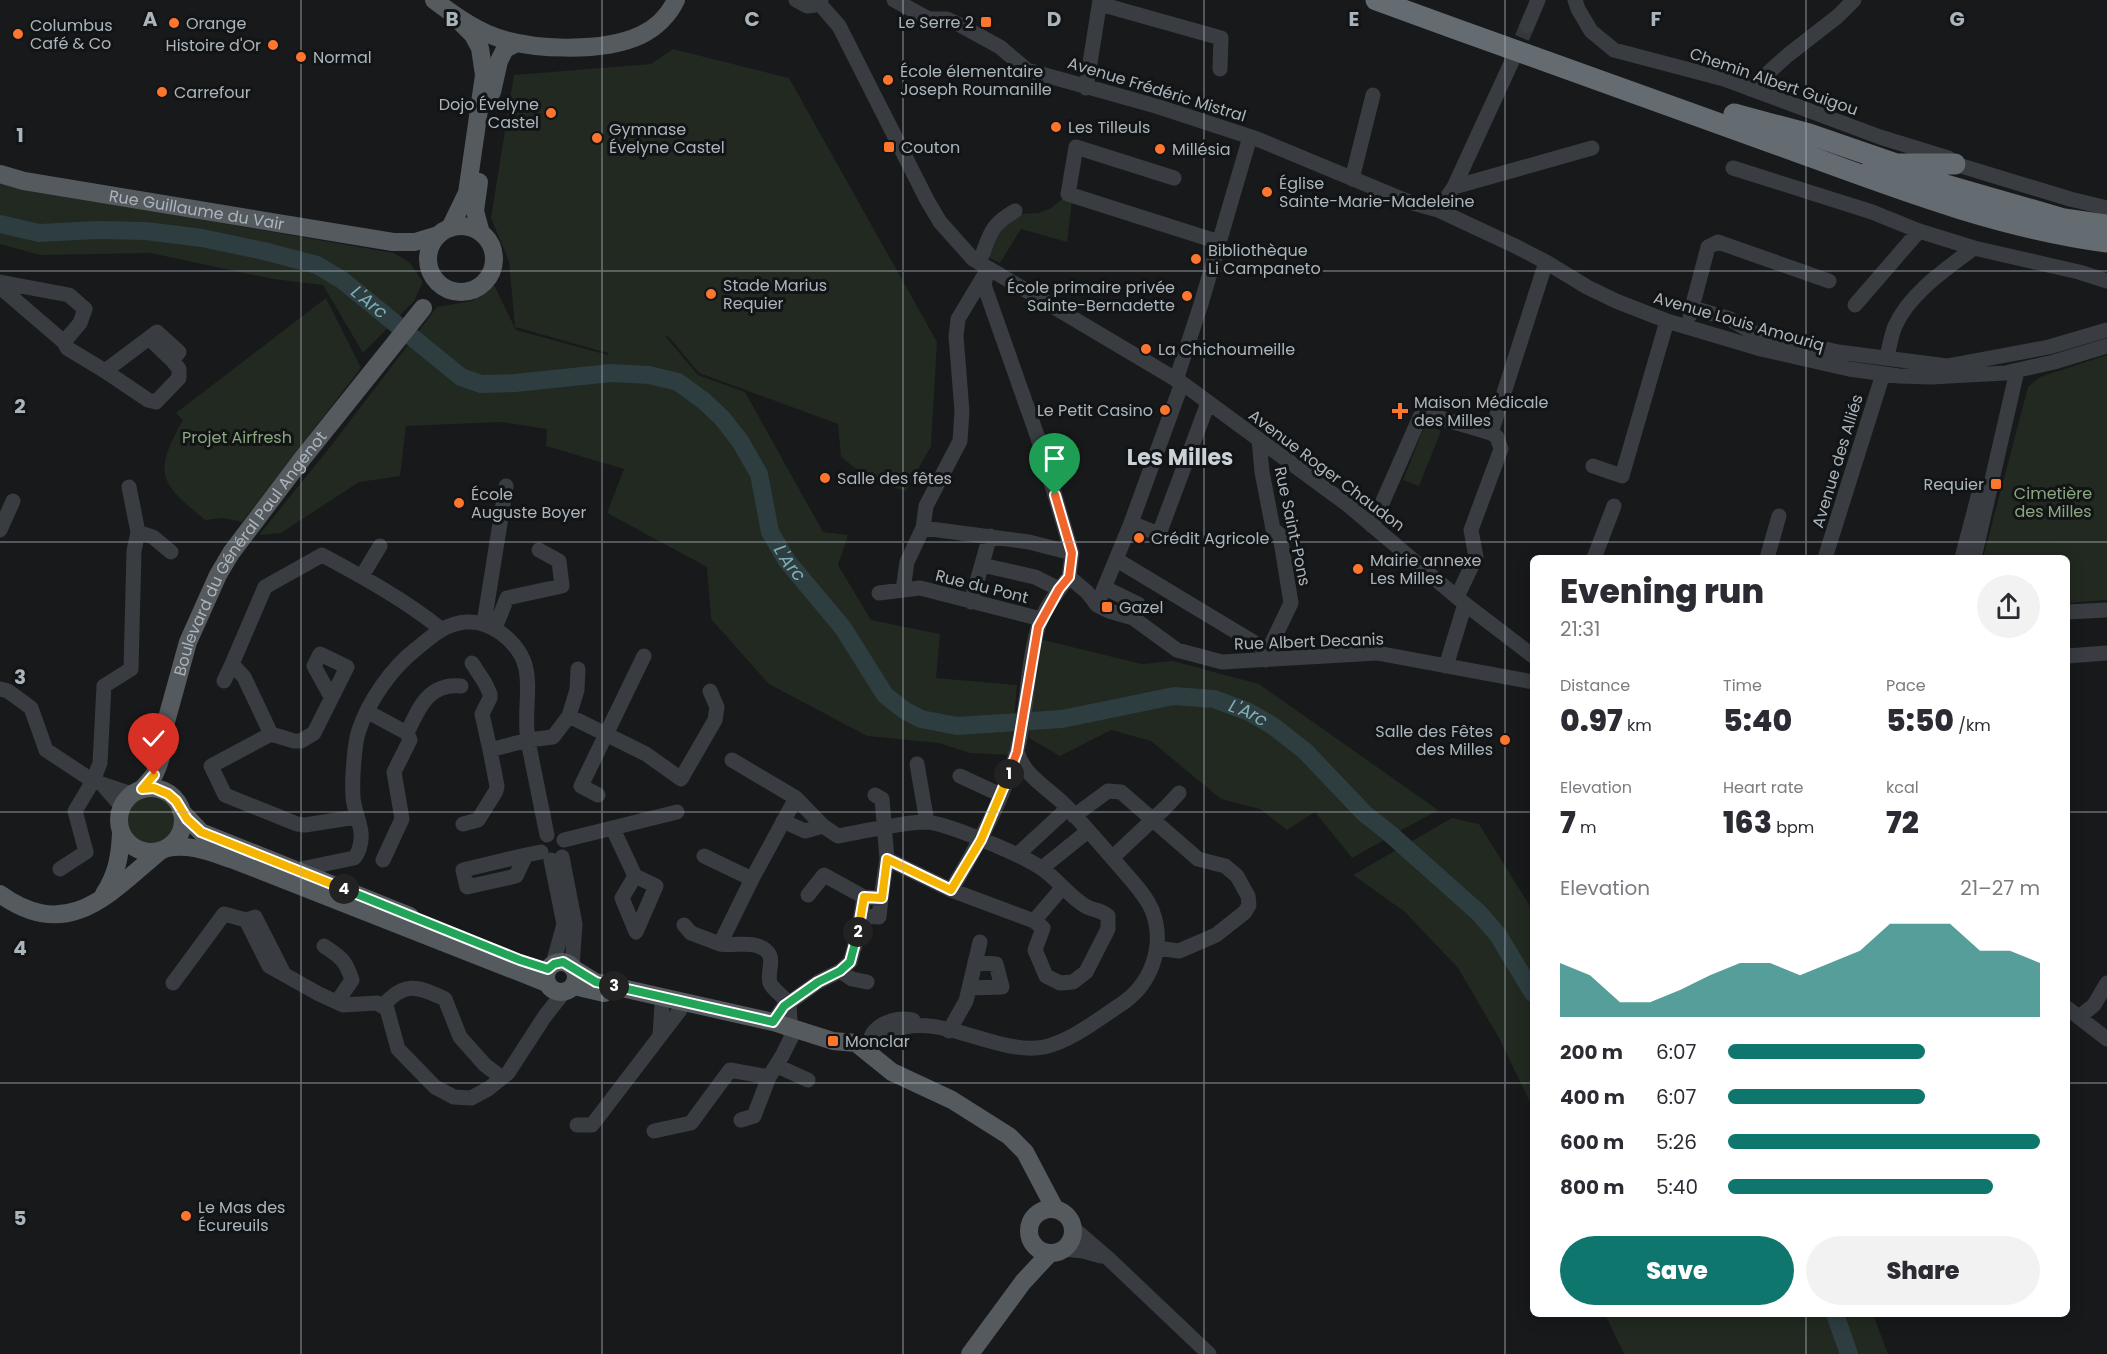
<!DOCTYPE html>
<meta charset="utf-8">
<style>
body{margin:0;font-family:Poppins,sans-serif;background:#f2f2f3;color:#2b2b33;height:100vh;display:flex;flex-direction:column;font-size:22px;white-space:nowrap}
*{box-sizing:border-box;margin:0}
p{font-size:20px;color:#7c7c81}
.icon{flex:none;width:33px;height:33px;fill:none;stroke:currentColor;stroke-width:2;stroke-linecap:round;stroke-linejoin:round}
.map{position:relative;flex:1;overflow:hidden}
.panel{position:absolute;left:1530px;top:555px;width:540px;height:762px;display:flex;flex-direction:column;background:#fff;border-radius:9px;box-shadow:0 3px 15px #0003}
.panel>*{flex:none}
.pin{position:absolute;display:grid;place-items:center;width:51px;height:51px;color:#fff;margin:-62px -26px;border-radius:50% 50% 50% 0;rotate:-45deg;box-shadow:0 0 6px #0007}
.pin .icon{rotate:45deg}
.km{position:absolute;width:30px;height:30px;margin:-15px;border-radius:50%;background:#222;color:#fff;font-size:16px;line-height:30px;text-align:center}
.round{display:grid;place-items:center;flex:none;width:63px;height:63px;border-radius:32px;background:#f2f2f3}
.head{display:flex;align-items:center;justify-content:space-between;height:102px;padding:0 30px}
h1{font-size:33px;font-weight:800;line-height:45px}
.figures{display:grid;grid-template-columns:repeat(3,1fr);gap:9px;height:102px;padding:6px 30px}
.figures div{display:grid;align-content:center}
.figures b{font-size:30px;font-weight:800}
.figures small{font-size:16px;font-weight:400}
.figures p{font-size:16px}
.chart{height:168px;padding:12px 30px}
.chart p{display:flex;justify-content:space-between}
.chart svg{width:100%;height:108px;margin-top:6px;fill:#0f766e;opacity:.7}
.button{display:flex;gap:12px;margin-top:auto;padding:12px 30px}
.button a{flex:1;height:69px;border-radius:36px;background:#0f766e;color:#fff;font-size:24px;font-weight:800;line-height:69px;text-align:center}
.button a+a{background:#f2f2f3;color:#2b2b33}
ul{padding:0 30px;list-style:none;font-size:20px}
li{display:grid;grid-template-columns:96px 72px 1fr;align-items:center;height:45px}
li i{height:15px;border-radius:8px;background:#0f766e}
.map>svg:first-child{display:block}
</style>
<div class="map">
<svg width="2107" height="1354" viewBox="0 0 2107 1354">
<rect width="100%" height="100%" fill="#18191b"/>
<path fill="#212920" d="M673 49 789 78 937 342 931 446 906 491 870 480 841 457 838 424 699 373 668 336 666 337 698 375 745 392 823 532 848 535 838 565 871 620 940 634 936 678 1017 685 1011 755 970 753 939 743 867 736 769 684 711 619 707 567 607 513 624 469 546 446 547 429 501 422 406 426 400 476 359 482 281 533 259 535 330 447 437 307 472 301 494 285 516 330 608 355V353L515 327 509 261 491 218 514 75 651 64Z
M0 182 20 188 394 253 409 262 423 282 414 301 363 353 323 285 273 279 150 253 40 255 0 244Z
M1065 197 1072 200 1067 242 1021 229 1000 263 986 256 994 234 1018 214 1039 213 1051 208Z
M326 298 361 368 242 522 223 518 205 520C160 482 152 475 183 420L176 413Z
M2107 355V600L2067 603V558H1983L2028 387 2040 377Z
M1425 425 1441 431 1419 486 1403 480Z
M1039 639 1142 664 1173 661 1259 684 1438 810 1352 858 1315 812 1287 830 1260 809 1221 799 1151 741 1111 730 1060 756 1029 738Z
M125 820a25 25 0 1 1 50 0a25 25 0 1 1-50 0Z
M1452 818 1479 824 1533 911V1108L1499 1038 1458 968 1405 912 1353 875Z
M1605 1314H1873L1888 1354H1624Z"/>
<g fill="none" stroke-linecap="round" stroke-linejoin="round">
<g stroke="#2d3d40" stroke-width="18">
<path id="s1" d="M0 224 39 233 97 230 146 231 202 238 264 251 317 265 342 280 461 377 481 384 515 383 611 373 649 375 678 382 704 401 722 418 740 441 759 474 770 532 787 561 843 628 885 695 904 710 921 719 957 726 1062 719 1174 696 1214 699 1249 712 1273 726 1305 751 1365 814 1388 832 1479 913 1498 935 1533 993"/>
<path d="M1835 1314 1849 1354"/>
</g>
<path stroke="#35383b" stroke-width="15" stroke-dasharray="15 8" stroke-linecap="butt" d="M1513 59 1527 26"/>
<path stroke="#393c40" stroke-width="15" d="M796 0 807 6 815 5 821 0
M894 0 929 19H947L958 24 1000 47 1027 70 1156 106 1257 139 1409 202 1438 210 1515 246 1546 262 1587 287 1616 301 1667 321 1761 349 1849 369 1899 376 1931 377 2005 373 2054 362 2107 346
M1575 0 1578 9 1591 31 1614 50 1724 79 1880 137 1948 158 1955 164 2070 199 2107 208
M819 3 839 26 927 200 940 222 973 259 1182 383 1348 505 1465 604 1533 656
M1100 4 1221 38 1220 69
M1527 26 1538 0
M1086 88 1100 0
M1750 89 1788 55 1838 16 1854 0
M1733 168 1872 212 1919 231 1974 248 2079 272 2107 281
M1174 178 1076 147 1068 194 1219 242
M1352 179 1373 95
M1454 187 1592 148
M1438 210 1454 187 1513 59
M979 263C990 237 988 226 1015 211
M987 272 984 285 1038 438 1072 553 1069 577
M0 282 69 295 85 309 80 323 64 342 0 287
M1855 305 1919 231
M1693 308 1730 319 1752 332 1838 352 1947 366 2049 347 2107 330
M1690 315 1708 247 1718 242 1829 281
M64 342 67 348 105 371 157 332 179 352 172 360 149 338
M1887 358C1889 347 1891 336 1895 326 1910 293 1946 269 1974 248
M105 371 148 400 156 402 179 378V369L172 360
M1176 380 1201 304 1250 137
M1491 433 1546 262
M1259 440 1262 472 1273 529 1280 535 1291 603 1268 651 1266 660
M1593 466 1622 476 1667 321
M1131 523 1159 534 1208 403
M1372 526 1420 417H1437L1491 433 1497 437 1501 449 1471 530 1476 557 1457 597
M923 528 1029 542 1072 553
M0 530 13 501
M138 532 153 537 171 552
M1594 558 1614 506
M1767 558 1779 516
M1825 558 1883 374
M1962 558 1979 493
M1974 558 2017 371
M1117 560 1268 651
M982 565 1035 577 1059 589
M362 576 380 546
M1069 577 1087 592 1097 605 1109 611 1133 618 1177 650 1222 662 1377 653 1533 682
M1105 588 1138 604 1133 618
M903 590 907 562 923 528 926 506 960 441 962 411 956 336 958 319 988 269
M879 593 920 588 1041 619
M971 602 990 536
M1097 605 1131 523 1182 383
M2067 612 2107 610
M484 623 506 486
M495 628 507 598 562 586 559 561 539 550
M2067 656 2107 653
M472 663 485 683 490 694V698L482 714 490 750 528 740 553 737 569 716 646 754 681 779 715 720 717 707 710 691
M1446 666 1465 604
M224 681 232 664
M0 689 8 691 31 708 46 750 93 781 102 784
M368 712 407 733 410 740 394 772 402 819 383 860
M569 716 577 690 578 669
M407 733C419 708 428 683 461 686
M271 734 294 741H301L314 733 347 667 320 654 314 666 331 697
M732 760 796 798 752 879 720 944C732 946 747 942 758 946 780 954 766 969 770 983 773 990 784 997 789 1003L784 1006 773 1022
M917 764 927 822
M960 776 1001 795
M598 795 581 786 644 656
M875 795 882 799 887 859
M796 798 823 826 838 836C867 831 896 823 925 822 945 822 1024 856 1041 868 1058 879 1069 897 1087 907 1095 911 1099 909 1108 916V929L1086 972 1073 982 1060 983 1046 976 1035 950 1043 928 1034 921 951 890 887 859 881 898 864 897
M122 807 102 784 132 794
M1074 816 1108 791 1121 792 1198 859 1225 866 1237 876 1248 896 1249 905 1245 912 1216 935 1179 951 1157 948
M356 817 305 825 297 824 225 795 211 766 271 734 244 677 232 664 265 587 322 555C363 577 405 600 441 629
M783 821 805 831 823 826
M463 824 478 820 496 791 497 786 490 750
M613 829 635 876 622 898 636 932 656 886 635 876
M564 840 677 812
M526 855 516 876 467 887 463 870 526 855 541 852
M1017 855 1068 808
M704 856 752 879
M562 857 575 924 572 967
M1112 858 1166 807 1179 793
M551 860 564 924 553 964
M1042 868 1088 831
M60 869 86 852 75 811 93 781 100 763 104 686 131 669 134 551 138 532 129 487
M296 870 354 858C359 853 362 841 361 833 360 821 354 810 353 797 352 782 354 744 359 730 369 700 392 668 416 649 432 636 446 623 467 622 480 621 491 626 501 633 543 664 521 699 528 741 534 772 541 804 547 835
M951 890C977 847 1002 802 1016 754 1028 715 1026 667 1038 628 1043 610 1057 592 1069 577
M861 916 879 917 881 898
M1034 921 1062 888
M684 925 691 933 720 944
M324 946C341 957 346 961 352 980L337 1002
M840 971 852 979 867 982
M284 974 255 917 246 920 269 966 319 994 343 1005 377 1003 387 1009 398 1049 435 1087 454 1097 471 1098 488 1089 508 1073 545 1016 564 992
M173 983 224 914 246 920
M969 988 1002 987 996 964 975 962
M383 1006C404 981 418 986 445 999L460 1037 485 1065 502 1078
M2067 1008 2107 1039
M2079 1017 2094 1005 2107 983
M949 1031 966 1001 980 942
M660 1035 662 1005
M867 1051C875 1045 883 1035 892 1031 939 1010 996 1056 1044 1047 1071 1041 1097 1020 1120 1005 1151 985 1166 946 1152 910 1145 894 1131 880 1120 867 1102 846 1084 825 1065 805 1048 788 1025 777 1017 752
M867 1051C869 1046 870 1037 873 1033 882 1021 899 1017 913 1020
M777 1066 808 1080
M741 1120 754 1116 769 1077
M577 1125H592L680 1010
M654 1131 691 1123 730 1070 769 1077 782 1056 791 1038 789 1003 818 982 840 971 850 962 857 938 864 897 824 875 808 895
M1074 1229 1110 1260 1209 1354
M1064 1249 1083 1251 1101 1256"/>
<g stroke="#555a5f" stroke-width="18">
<path d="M434 0C451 13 469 26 488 34 527 51 603 53 641 35 656 28 669 15 676 0"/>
<path d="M492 92 499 61 505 49 517 43"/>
<path id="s2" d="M0 174 24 181 393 242H415L438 235"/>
<path d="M479 182 475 211 481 233"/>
<circle cx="461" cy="259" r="33"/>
<path d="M450 228 467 193 484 75 480 48 473 35 461 23"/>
<circle cx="151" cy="820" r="32"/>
<path id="s3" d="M142 789 154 775 158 766 162 754 164 729 188 642 218 575 231 553 302 459 423 308"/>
<path d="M181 811 201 832 410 916"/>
<path d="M167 848C190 843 212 853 234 860L547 983"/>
<path d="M0 894C68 943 109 894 160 851"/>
<path d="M104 894C117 874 120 856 121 833"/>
<circle cx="561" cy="977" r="15"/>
<path d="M574 969 595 982 773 1022 833 1041 856 1043 892 1072 952 1100 1009 1136 1025 1152 1055 1209"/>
<path d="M574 986 604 993"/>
<circle cx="1051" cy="1231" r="22"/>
<path d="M970 1354 1023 1282 1050 1253"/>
</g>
<path stroke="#656c71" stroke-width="21" d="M1376 0C1508 48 1640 95 1773 143 1881 182 1992 227 2107 242
M1734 114 1809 134 1896 164H1955
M1873 164 2064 219 2107 225"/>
</g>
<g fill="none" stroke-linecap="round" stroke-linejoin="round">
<defs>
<path id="split-1" d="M1009 774 1017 752 1038 627 1059 589 1069 577 1072 553 1055 495"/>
<path id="split-2" d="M858 932 864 897 882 898 887 859 951 890 981 840 1009 774"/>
<path id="split-3" d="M614 986 773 1022 784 1006 818 982 840 971 850 962 858 932"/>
<path id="split-4" d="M344 889 520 960 548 969 554 964 563 962 596 982 614 986"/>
<path id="split-5" d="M154 775 142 789 154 788 168 794 176 801 187 819 201 832 344 889"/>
</defs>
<use href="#split-1" stroke="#fff" stroke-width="12"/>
<use href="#split-2" stroke="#fff" stroke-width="12"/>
<use href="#split-3" stroke="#fff" stroke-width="12"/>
<use href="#split-4" stroke="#fff" stroke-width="12"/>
<use href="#split-5" stroke="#fff" stroke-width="12"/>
<use href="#split-1" stroke="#f0652b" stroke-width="8"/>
<use href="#split-2" stroke="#f5b400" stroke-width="8"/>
<use href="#split-3" stroke="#22a559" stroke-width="8"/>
<use href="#split-4" stroke="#22a559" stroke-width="8"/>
<use href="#split-5" stroke="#f5b400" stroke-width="8"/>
</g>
<path fill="none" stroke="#aab5bb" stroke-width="1.5" stroke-opacity="0.55" d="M301 0V1354M602 0V1354M903 0V1354M1204 0V1354M1505 0V1354M1806 0V558M0 271H2107M0 542H2107M0 812H1533M2067 812H2107M0 1083H1533M2067 1083H2107M1806 1314V1354"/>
<g fill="#fe762d" stroke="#131416" stroke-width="2">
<rect x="980" y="16" width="12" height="12" rx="3"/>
<circle cx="174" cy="23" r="6"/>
<circle cx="18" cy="34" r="6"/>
<circle cx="273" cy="45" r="6"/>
<circle cx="301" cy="57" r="6"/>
<circle cx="888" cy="80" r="6"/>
<circle cx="162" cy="92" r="6"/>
<circle cx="551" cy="113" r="6"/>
<circle cx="1056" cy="127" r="6"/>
<circle cx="597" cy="138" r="6"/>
<rect x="883" y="141" width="12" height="12" rx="3"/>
<circle cx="1160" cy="149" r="6"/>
<circle cx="1267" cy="192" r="6"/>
<circle cx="1196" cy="259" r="6"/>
<circle cx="711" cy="294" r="6"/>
<circle cx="1187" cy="296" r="6"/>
<circle cx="1146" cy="349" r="6"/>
<circle cx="1165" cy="410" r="6"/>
<path d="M1397 402h6v6h6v6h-6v6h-6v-6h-6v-6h6z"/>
<circle cx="825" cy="478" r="6"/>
<rect x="1990" y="478" width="12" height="12" rx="3"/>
<circle cx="459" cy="503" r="6"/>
<circle cx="1139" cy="538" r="6"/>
<circle cx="1358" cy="569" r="6"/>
<rect x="1101" y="601" width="12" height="12" rx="3"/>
<circle cx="1505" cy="740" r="6"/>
<rect x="827" y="1035" width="12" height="12" rx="3"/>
<circle cx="186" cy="1216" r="6"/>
</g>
<g text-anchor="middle" stroke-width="6" stroke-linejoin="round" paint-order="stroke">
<g font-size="16" fill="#aab5bb" stroke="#131416" text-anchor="start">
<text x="974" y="28" text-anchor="end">Le Serre 2</text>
<text x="186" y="29">Orange</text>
<text x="30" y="31">Columbus<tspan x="30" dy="18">Café &amp; Co</tspan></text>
<text x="261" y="51" text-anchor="end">Histoire d'Or</text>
<text x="313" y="63">Normal</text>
<text x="900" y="77">École élementaire<tspan x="900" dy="18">Joseph Roumanille</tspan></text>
<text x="174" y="98">Carrefour</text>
<text x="539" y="110" text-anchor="end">Dojo Évelyne<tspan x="539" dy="18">Castel</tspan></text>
<text x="1068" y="133">Les Tilleuls</text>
<text x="609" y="135">Gymnase<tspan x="609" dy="18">Évelyne Castel</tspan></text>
<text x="901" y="153">Couton</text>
<text x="1172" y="155">Millésia</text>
<text x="1279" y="189">Église<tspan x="1279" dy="18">Sainte-Marie-Madeleine</tspan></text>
<text x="1208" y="256">Bibliothèque<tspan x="1208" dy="18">Li Campaneto</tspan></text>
<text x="723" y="291">Stade Marius<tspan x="723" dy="18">Requier</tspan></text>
<text x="1175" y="293" text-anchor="end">École primaire privée<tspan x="1175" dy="18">Sainte-Bernadette</tspan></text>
<text x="1158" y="355">La Chichoumeille</text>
<text x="1414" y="408">Maison Médicale<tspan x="1414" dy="18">des Milles</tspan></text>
<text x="1153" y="416" text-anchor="end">Le Petit Casino</text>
<text x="837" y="484">Salle des fêtes</text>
<text x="1984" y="490" text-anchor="end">Requier</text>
<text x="471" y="500">École<tspan x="471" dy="18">Auguste Boyer</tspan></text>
<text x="1151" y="544">Crédit Agricole</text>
<text x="1370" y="566">Mairie annexe<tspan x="1370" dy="18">Les Milles</tspan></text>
<text x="1119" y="613">Gazel</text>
<text x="1493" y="737" text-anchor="end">Salle des Fêtes<tspan x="1493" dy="18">des Milles</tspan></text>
<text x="845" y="1047">Monclar</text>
<text x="198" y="1213">Le Mas des<tspan x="198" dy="18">Écureuils</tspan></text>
</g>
<g font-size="16" fill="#aab5bb" stroke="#131416">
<text transform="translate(1774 81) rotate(19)" y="6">Chemin Albert Guigou</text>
<text transform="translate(1157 89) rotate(17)" y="6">Avenue Frédéric Mistral</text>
<text dy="6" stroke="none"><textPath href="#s2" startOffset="200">Rue Guillaume du Vair</textPath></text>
<text transform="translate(1739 321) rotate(16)" y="6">Avenue Louis Amouriq</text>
<text transform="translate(1837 461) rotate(-73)" y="6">Avenue des Alliés</text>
<text transform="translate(1327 470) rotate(37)" y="6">Avenue Roger Chaudon</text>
<text transform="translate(1293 526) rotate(78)" y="6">Rue Saint-Pons</text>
<text dy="6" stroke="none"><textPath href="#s3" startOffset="264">Boulevard du Général Paul Angenot</textPath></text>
<text transform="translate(982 586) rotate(14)" y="6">Rue du Pont</text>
<text transform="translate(1309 641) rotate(-2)" y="6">Rue Albert Decanis</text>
</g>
<g font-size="16" fill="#8aa780" stroke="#131416">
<text x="237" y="443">Projet Airfresh</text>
<text x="2053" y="499">Cimetière<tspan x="2053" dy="18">des Milles</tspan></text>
</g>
<g font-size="18" font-style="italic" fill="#7fafb8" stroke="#131416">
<text dy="6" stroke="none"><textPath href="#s1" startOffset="386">L'Arc</textPath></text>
<text dy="6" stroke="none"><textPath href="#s1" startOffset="944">L'Arc</textPath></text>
<text dy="6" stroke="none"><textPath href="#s1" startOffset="1484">L'Arc</textPath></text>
</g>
<g font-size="22" font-weight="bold" fill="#cbd2d7" stroke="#131416">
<text x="1180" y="465">Les Milles</text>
</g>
</g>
<g font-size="20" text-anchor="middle" font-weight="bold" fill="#aab5bb" stroke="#131416" stroke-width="6" stroke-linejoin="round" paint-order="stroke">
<text x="150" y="26">A</text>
<text x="452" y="26">B</text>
<text x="752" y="26">C</text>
<text x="1054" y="26">D</text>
<text x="1354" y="26">E</text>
<text x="1656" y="26">F</text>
<text x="1957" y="26">G</text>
<text x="20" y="142">1</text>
<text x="20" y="413">2</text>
<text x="20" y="684">3</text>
<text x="20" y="955">4</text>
<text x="20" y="1225">5</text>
</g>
</svg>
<div class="pin" style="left:1055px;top:495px;background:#1e9e55"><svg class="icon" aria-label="arrive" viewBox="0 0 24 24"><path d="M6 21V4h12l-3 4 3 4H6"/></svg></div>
<div class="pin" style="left:154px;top:775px;background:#d93025"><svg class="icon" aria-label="check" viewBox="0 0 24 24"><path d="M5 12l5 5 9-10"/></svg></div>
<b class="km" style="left:1009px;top:774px">1</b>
<b class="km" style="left:858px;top:932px">2</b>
<b class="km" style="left:614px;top:986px">3</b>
<b class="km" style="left:344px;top:889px">4</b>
<section class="panel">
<div class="head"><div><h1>Evening run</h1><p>21:31</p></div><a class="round"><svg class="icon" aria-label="share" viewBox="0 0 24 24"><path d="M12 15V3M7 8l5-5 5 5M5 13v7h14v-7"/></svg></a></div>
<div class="figures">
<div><p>Distance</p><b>0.97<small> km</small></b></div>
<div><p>Time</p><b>5:40</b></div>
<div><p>Pace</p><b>5:50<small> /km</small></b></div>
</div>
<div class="figures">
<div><p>Elevation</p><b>7<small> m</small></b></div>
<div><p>Heart rate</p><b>163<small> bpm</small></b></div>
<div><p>kcal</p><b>72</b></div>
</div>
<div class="chart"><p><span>Elevation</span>21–27 m</p>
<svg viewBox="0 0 160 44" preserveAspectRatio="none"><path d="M0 44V22L10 27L20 38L30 38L40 33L50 27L60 22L70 22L80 27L90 22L100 17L110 6L120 6L130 6L140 17L150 17L160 22V44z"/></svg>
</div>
<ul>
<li><b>200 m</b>6:07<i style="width:63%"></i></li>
<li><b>400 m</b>6:07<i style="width:63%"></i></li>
<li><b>600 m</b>5:26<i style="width:100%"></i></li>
<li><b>800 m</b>5:40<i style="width:85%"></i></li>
</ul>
<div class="button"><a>Save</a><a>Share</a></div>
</section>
</div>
